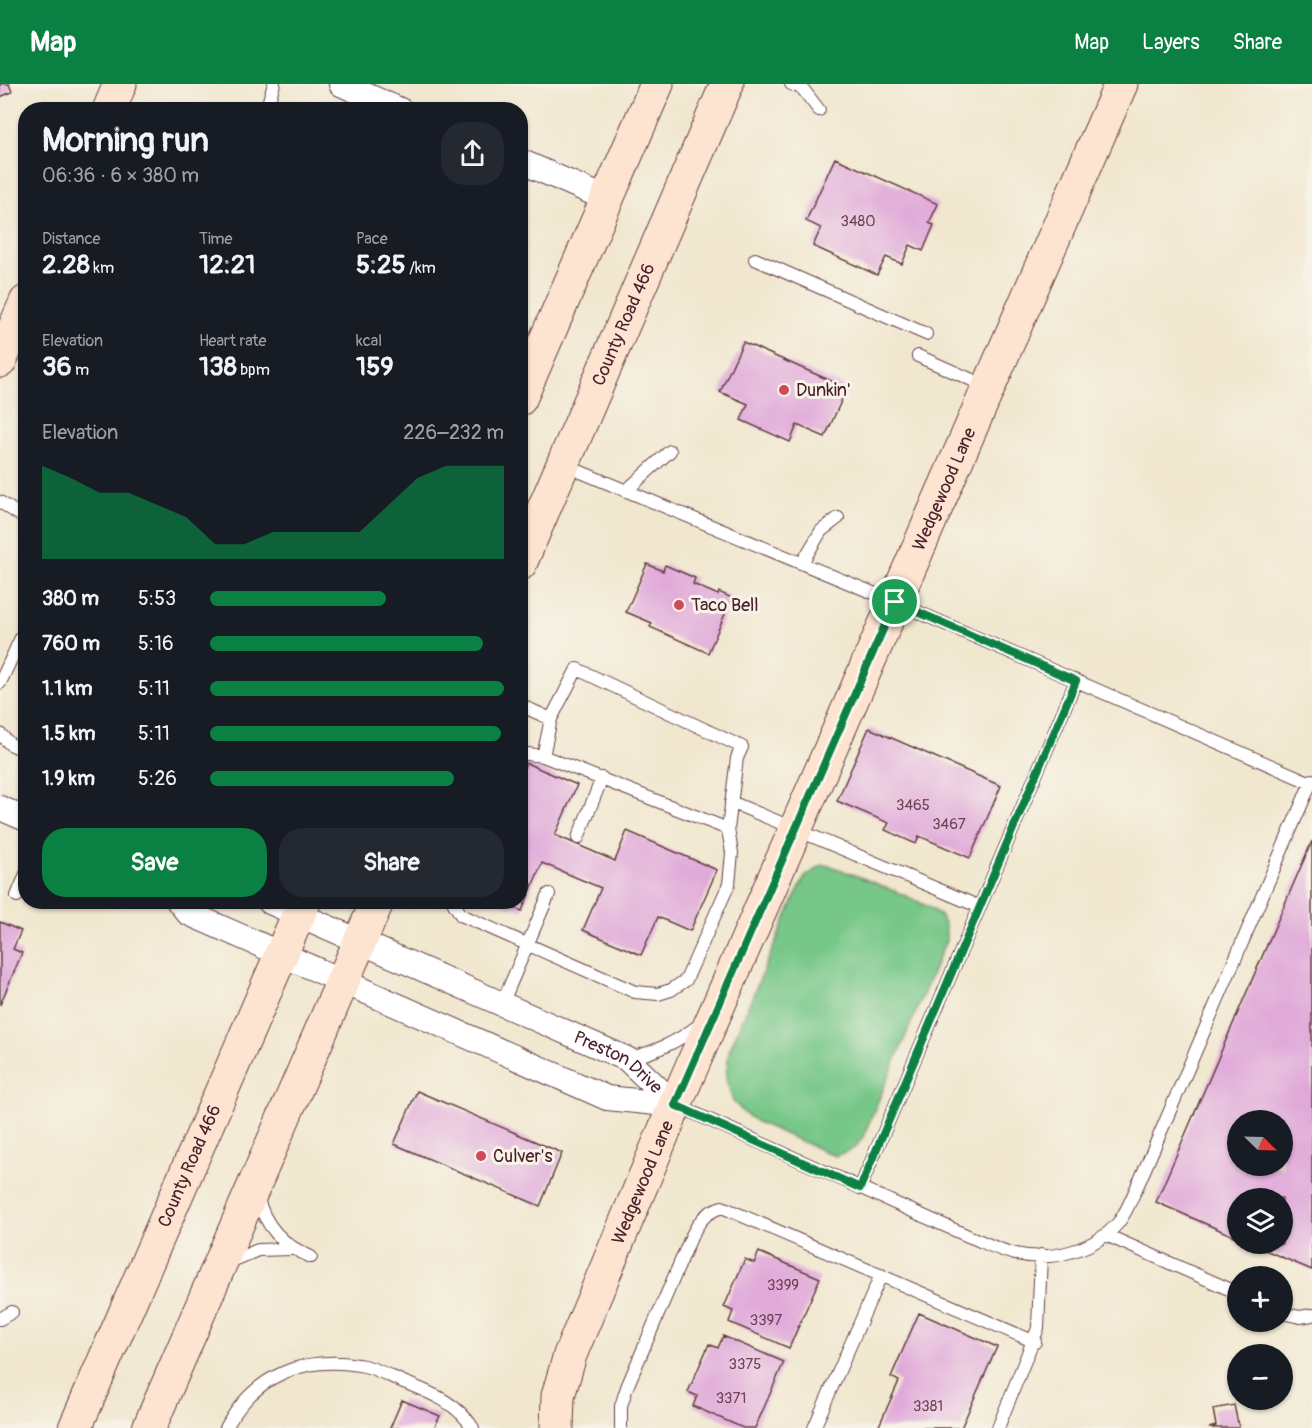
<!DOCTYPE html>
<meta charset="utf-8">
<style>
body{margin:0;font-family:Pangolin,sans-serif;background:#242831;color:#f1f3f6;height:100vh;display:flex;flex-direction:column;font-size:22px;white-space:nowrap}
*{box-sizing:border-box;margin:0}
p{font-size:20px;color:#9ea1a6}
.icon{flex:none;width:33px;height:33px;fill:none;stroke:currentColor;stroke-width:2;stroke-linecap:round;stroke-linejoin:round}
.map{position:relative;flex:1;overflow:hidden}
.panel{position:absolute;left:18px;top:18px;width:510px;height:807px;display:flex;flex-direction:column;background:#171b24;border-radius:24px;box-shadow:0 2px 4px #0004}
.panel>*{flex:none}
.needle{width:39px;rotate:113deg}
.tools{position:absolute;left:1227px;top:1026px;display:grid;gap:12px}
.tools a{display:grid;place-items:center;width:66px;height:66px;border-radius:50%;background:#171b24;box-shadow:0 2px 4px #0004;font-size:30px}
.pin{position:absolute;display:grid;place-items:center;width:51px;height:51px;color:#fff;margin:-26px;border:3px solid #fff;border-radius:50%;box-shadow:0 2px 6px #0007}
.round{display:grid;place-items:center;flex:none;width:63px;height:63px;border-radius:24px;background:#242831}
.headline{display:flex;align-items:center;justify-content:space-between;height:102px;padding:0 24px}
h1{font-size:33px;font-weight:700;line-height:45px}
.stats{display:grid;grid-template-columns:repeat(3,1fr);gap:9px;height:102px;padding:6px 24px}
.stats div{display:grid;align-content:center}
.stats b{font-size:26px;font-weight:700}
.stats small{font-size:16px;font-weight:400}
.stats p{font-size:16px}
.chart{height:168px;padding:12px 24px}
.chart p{display:flex;justify-content:space-between}
.chart svg{width:100%;height:108px;margin-top:6px;fill:#0b8043;opacity:.7}
.action{display:flex;gap:12px;margin-top:auto;padding:12px 24px}
.action a{flex:1;height:69px;border-radius:24px;background:#0b8043;color:#fff;font-size:24px;font-weight:700;line-height:69px;text-align:center}
.action a+a{background:#242831;color:#f1f3f6}
ul{padding:0 24px;list-style:none;font-size:20px}
li{display:grid;grid-template-columns:96px 72px 1fr;align-items:center;height:45px}
li i{height:15px;border-radius:8px;background:#0b8043}
header{display:flex;align-items:center;gap:36px;box-sizing:border-box;height:84px;padding:0 30px;background:#0b8043;color:#fff}
header strong{font-size:28px}
nav{display:flex;gap:33px;margin-inline-start:auto;font-size:21px}
.map>svg:first-child{display:block}
</style>
<header>
<strong>Map</strong>
<nav><a>Map</a><a>Layers</a><a>Share</a></nav>
</header>
<div class="map">
<svg width="1312" height="1344" viewBox="0 0 1312 1344">
<rect width="100%" height="100%" fill="#f7f3e8"/>
<filter id="ink" filterUnits="userSpaceOnUse"><feTurbulence type="fractalNoise" baseFrequency=".0167" numOctaves="2"/><feDisplacementMap in="SourceGraphic" scale="12" xChannelSelector="R" yChannelSelector="G"/><feConvolveMatrix kernelMatrix="1 2 1 2 8 2 1 2 1" color-interpolation-filters="sRGB"/></filter>
<filter id="wash" filterUnits="userSpaceOnUse"><feTurbulence type="fractalNoise" baseFrequency=".008" numOctaves="4" result="noise"/><feDisplacementMap in="SourceGraphic" scale="24" xChannelSelector="R" yChannelSelector="G"/><feGaussianBlur stdDeviation="1.35" result="paint"/><feColorMatrix in="noise" values="0 0 0 0 0 0 0 0 0 0 0 0 0 0 0 0 0 1.4 0 .05"/><feComposite in="paint" operator="in"/></filter>
<g filter="url(#wash)">
<rect width="100%" height="100%" fill="#f1e7cf"/>
<path fill="#77c788" stroke="#60735a" stroke-width="1.5" d="M822 781 831 782C853 791 930 818 941 833 946 841 946 847 946 856L863 1053 855 1064 835 1072 757 1038 744 1029 733 1017 726 995 729 967 795 813 805 793Z"/>
<g id="blocks">
<path fill="#e0a9d9" fill-rule="evenodd" d="M0 0H9L12 8 0 13Z
M835 74 938 120 929 139 934 141 923 167 910 161 902 180 886 173 877 191 813 162 821 144 806 137Z
M743 258 847 304 825 353 797 341 790 358 741 336 748 320 720 308Z
M647 480 663 487 665 481 695 494 693 500 718 511 719 508 732 514 708 569 650 543 652 539 626 528Z
M869 644 1001 702 970 774 919 752 916 760 885 746 889 739 837 717Z
M526 679 577 701 555 751 615 777 627 747 717 786 690 847 658 833 641 871 583 846 601 804 542 779 522 827 498 818H520V691Z
M1312 757V1186L1251 1160H1282V1114H1238V1154L1156 1118ZM1238 1036H1282V1082H1238Z
M0 838 21 847 13 865 22 869 0 921Z
M417 1007 562 1069 540 1122 394 1060Z
M759 1168 820 1194 789 1264 729 1238 733 1227 724 1223 745 1175 754 1179Z
M919 1229 997 1263 961 1344H878L899 1297 891 1293Z
M723 1252 784 1278 755 1344H743L693 1322 697 1312 688 1308 709 1260 718 1264Z
M402 1316 440 1332 434 1344H390Z
M1234 1321 1239 1344H1209L1216 1342 1213 1325Z"/>
</g>
</g>
<g filter="url(#ink)">
<use href="#blocks" fill-opacity="0" stroke="#633d44" stroke-width="1.5"/>
<g fill="none" stroke-linecap="round" stroke-linejoin="round">
<defs>
<path id="lane" d="M791 0 802 4 819 26
M266 26 274 0
M755 175 926 250
M918 272 988 303
M564 381 895 518 1311 699
M626 407 670 367
M0 418 26 435
M802 479 821 447 838 434
M0 599 26 543
M520 621 551 635
M0 650 10 660 26 667
M520 669 543 672 728 745
M731 718 980 823
M578 754 602 694
M17 812 26 790
M453 818 461 831 635 908 658 910 671 906 686 896 729 800 732 769 728 745 737 674 742 663 577 585 551 635 543 672
M502 920 549 810
M627 975C655 968 676 959 699 941
M676 1021 968 1152C984 1158 1000 1167 1016 1170 1050 1178 1095 1166 1118 1139 1128 1127 1134 1108 1141 1094L1312 696
M860 1104 1076 597
M257 1112C265 1142 282 1161 311 1173
M1106 1151 1238 1209
M227 1179 258 1166 292 1165
M1282 1229 1300 1233 1312 1231
M0 1235 12 1228
M226 1344C254 1291 305 1270 364 1282 378 1285 393 1294 406 1299 433 1310 457 1319 473 1344
M621 1344V1322L627 1303 692 1151C700 1136 706 1128 722 1123L1035 1258
M814 1344 881 1191
M998 1344 1038 1244 1041 1171"/>
<g id="street">
<path d="M341 0 400 26"/>
<path d="M520 77 607 115"/>
<path d="M0 724 26 735"/>
<path d="M179 818 188 829 607 1014 675 1021"/>
<path id="s1" d="M270 818 627 975 675 1021"/>
</g>
<g id="secondary">
<path d="M109 26 120 0"/>
<path d="M0 277 26 218"/>
<path d="M520 315 657 0"/>
<path id="s2" d="M520 480 727 0"/>
<path id="s3" d="M75 1344 304 818"/>
<path d="M149 1344 377 818"/>
<path id="s4" d="M557 1344 558 1312 570 1271 675 1021 1121 0"/>
</g>
</defs>
<use href="#lane" stroke="#633d44" stroke-width="14"/>
<use href="#street" stroke="#633d44" stroke-width="26"/>
<use href="#secondary" stroke="#633d44" stroke-width="35"/>
<use href="#lane" stroke="#fff" stroke-width="12"/>
<use href="#street" stroke="#fff" stroke-width="24"/>
<use href="#secondary" stroke="#fde4d0" stroke-width="33"/>
</g>
</g>
<g fill="none" stroke-linecap="round" stroke-linejoin="round" filter="url(#ink)">
<defs>
<path id="route" d="M895 518 1076 597 860 1104 675 1021Z"/>
</defs>
<use href="#route" stroke="#fff" stroke-width="12"/>
<use href="#route" stroke="#0b8043" stroke-width="8"/>
</g>
<g fill="#d1495b" stroke="#f7f3e8" stroke-width="2">
<circle cx="784" cy="306" r="6"/>
<circle cx="679" cy="521" r="6"/>
<circle cx="481" cy="1072" r="6"/>
</g>
<g text-anchor="middle" stroke-width="6" stroke-linejoin="round" paint-order="stroke">
<g font-size="15" fill="#704256">
<text x="858" y="142">3480</text>
<text x="913" y="726">3465</text>
<text x="949" y="745">3467</text>
<text x="783" y="1206">3399</text>
<text x="766" y="1241">3397</text>
<text x="745" y="1285">3375</text>
<text x="731" y="1319">3371</text>
<text x="928" y="1327">3381</text>
</g>
<g font-size="18" fill="#4a1f2b" stroke="#f7f3e8">
<text dy="6" stroke="none"><textPath href="#s2" startOffset="261">County Road 466</textPath></text>
<text dy="6" stroke="none"><textPath href="#s4" startOffset="1018">Wedgewood Lane</textPath></text>
<text dy="6" stroke="none"><textPath href="#s1" startOffset="384">Preston Drive</textPath></text>
<text dy="6" stroke="none"><textPath href="#s3" startOffset="286">County Road 466</textPath></text>
<text dy="6" stroke="none"><textPath href="#s4" startOffset="262">Wedgewood Lane</textPath></text>
</g>
<g font-size="18" fill="#4a1f2b" stroke="#f7f3e8" text-anchor="start">
<text x="796" y="312">Dunkin'</text>
<text x="691" y="527">Taco Bell</text>
<text x="493" y="1078">Culver's</text>
</g>
</g>
</svg>
<div class="tools">
<a><svg class="needle" viewBox="-14 -14 28 28"><path d="M0-13l5 13h-10z" fill="#e53935"/><path d="M0 13l5-13h-10z" fill="#9ea1a6"/></svg></a>
<a><svg class="icon" aria-label="layers" viewBox="0 0 24 24"><path d="M12 4l9 5-9 5-9-5zM3 14l9 5 9-5"/></svg></a>
<a>+</a>
<a>−</a>
</div>
<div class="pin" style="left:895px;top:518px;background:#1e9e55"><svg class="icon" aria-label="arrive" viewBox="0 0 24 24"><path d="M6 21V4h12l-3 4 3 4H6"/></svg></div>
<section class="panel">
<div class="headline"><div><h1>Morning run</h1><p>06:36 · 6 × 380 m</p></div><a class="round"><svg class="icon" aria-label="share" viewBox="0 0 24 24"><path d="M12 15V3M7 8l5-5 5 5M5 13v7h14v-7"/></svg></a></div>
<div class="stats">
<div><p>Distance</p><b>2.28<small> km</small></b></div>
<div><p>Time</p><b>12:21</b></div>
<div><p>Pace</p><b>5:25<small> /km</small></b></div>
</div>
<div class="stats">
<div><p>Elevation</p><b>36<small> m</small></b></div>
<div><p>Heart rate</p><b>138<small> bpm</small></b></div>
<div><p>kcal</p><b>159</b></div>
</div>
<div class="chart"><p><span>Elevation</span>226–232 m</p>
<svg viewBox="0 0 160 44" preserveAspectRatio="none"><path d="M0 44V6L10 11L20 17L30 17L40 22L50 27L60 38L70 38L80 33L90 33L100 33L110 33L120 22L130 11L140 6L150 6L160 6V44z"/></svg>
</div>
<ul>
<li><b>380 m</b>5:53<i style="width:60%"></i></li>
<li><b>760 m</b>5:16<i style="width:93%"></i></li>
<li><b>1.1 km</b>5:11<i style="width:100%"></i></li>
<li><b>1.5 km</b>5:11<i style="width:99%"></i></li>
<li><b>1.9 km</b>5:26<i style="width:83%"></i></li>
</ul>
<div class="action"><a>Save</a><a>Share</a></div>
</section>
</div>
